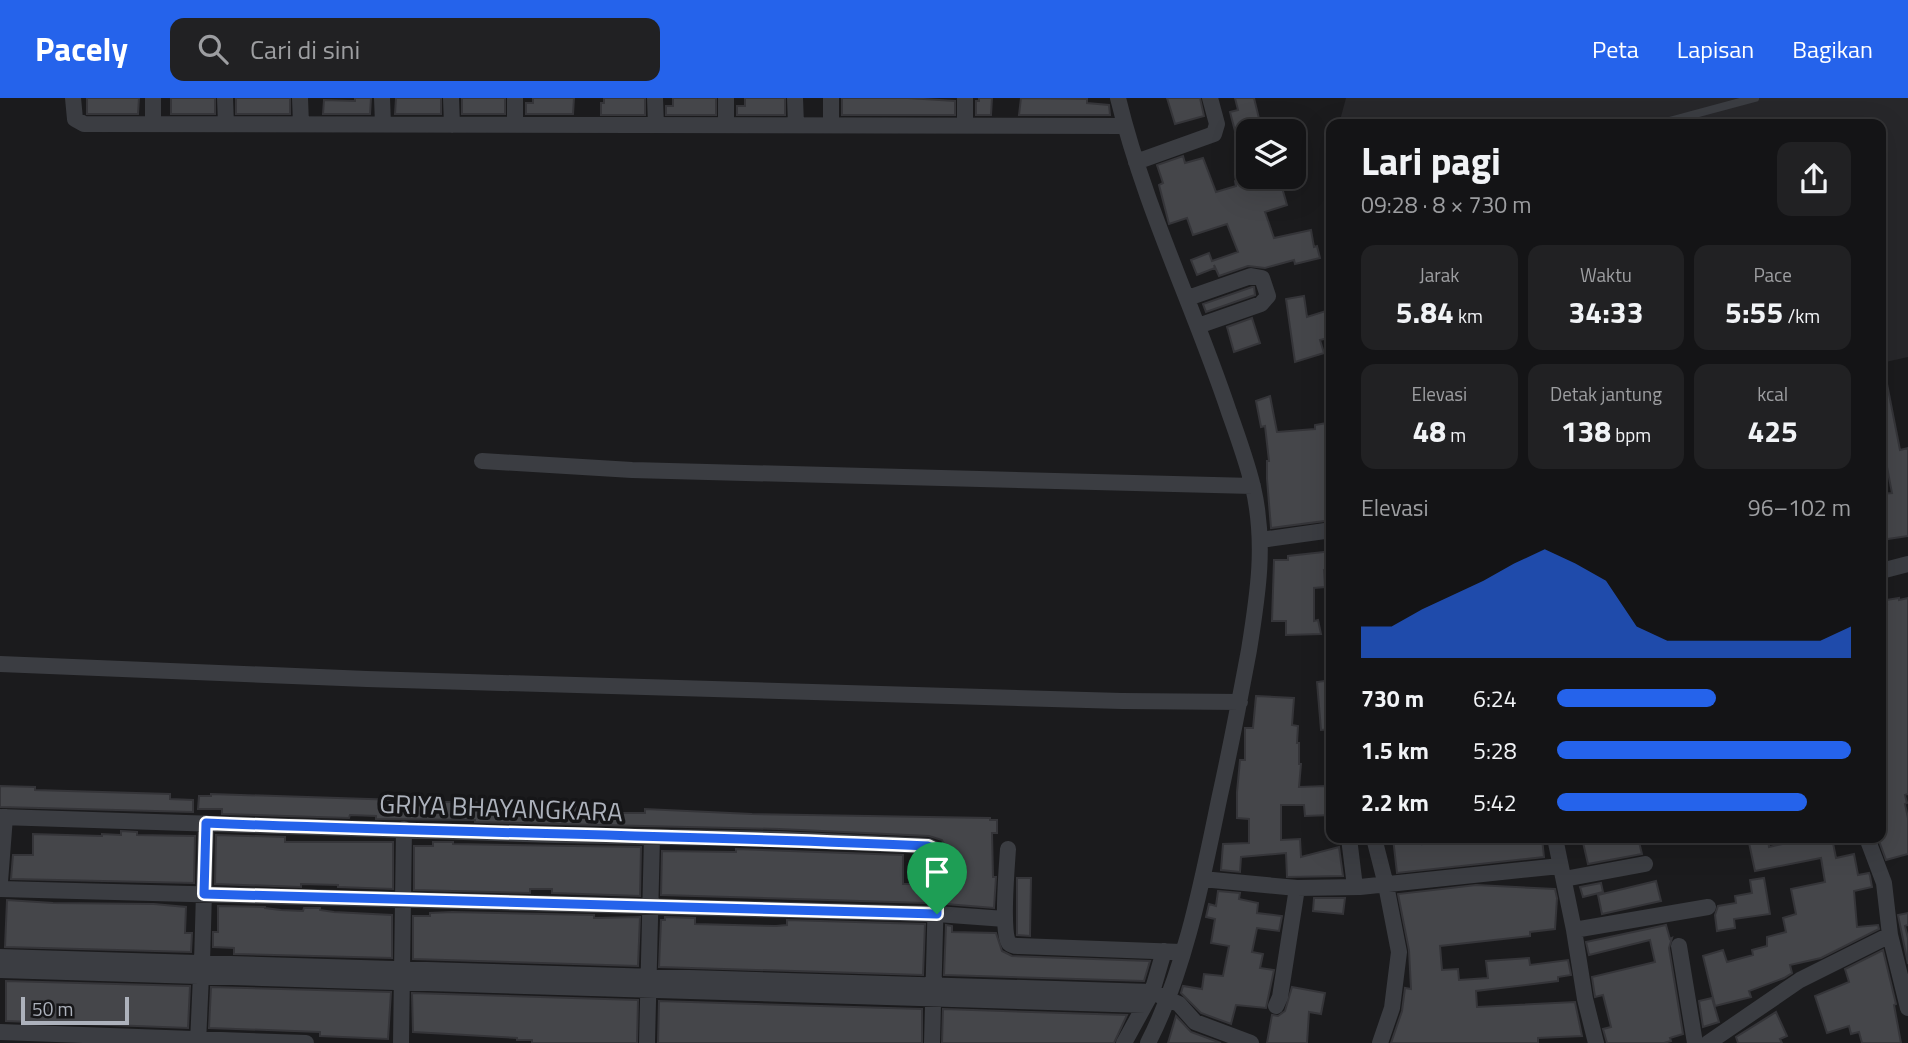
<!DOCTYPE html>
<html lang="id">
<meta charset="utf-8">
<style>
body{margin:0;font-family:"Titillium Web",sans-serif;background:#212123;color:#f1f3f6;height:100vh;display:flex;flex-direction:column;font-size:26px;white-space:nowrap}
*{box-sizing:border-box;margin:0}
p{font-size:23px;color:#9d9ea1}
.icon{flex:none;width:38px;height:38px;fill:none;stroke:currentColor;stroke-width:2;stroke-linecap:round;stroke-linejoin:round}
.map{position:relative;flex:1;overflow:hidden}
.side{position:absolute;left:1326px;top:21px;width:560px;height:724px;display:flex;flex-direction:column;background:#141416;border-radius:14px;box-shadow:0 7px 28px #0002,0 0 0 2px #333335}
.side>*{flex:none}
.fabs{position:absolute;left:1236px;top:21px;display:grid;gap:14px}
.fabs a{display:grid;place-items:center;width:70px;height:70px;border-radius:14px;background:#141416;box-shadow:0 7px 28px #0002,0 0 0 2px #333335;font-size:35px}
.scale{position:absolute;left:21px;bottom:18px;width:108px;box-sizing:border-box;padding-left:7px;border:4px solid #adb2bc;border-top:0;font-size:19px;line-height:24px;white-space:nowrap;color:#adb2bc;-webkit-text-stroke:5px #161618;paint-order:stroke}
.pin{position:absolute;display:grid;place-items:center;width:60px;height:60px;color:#fff;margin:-72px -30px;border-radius:50% 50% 50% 0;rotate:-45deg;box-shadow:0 0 7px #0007}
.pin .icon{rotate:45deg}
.round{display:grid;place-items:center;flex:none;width:74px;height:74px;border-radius:14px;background:#212123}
.overview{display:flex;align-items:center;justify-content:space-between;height:119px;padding:0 35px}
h1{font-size:38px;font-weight:700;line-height:52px}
.figures{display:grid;grid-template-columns:repeat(3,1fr);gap:10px;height:119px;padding:7px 35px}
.figures div{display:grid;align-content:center;border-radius:14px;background:#212123;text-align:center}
.figures b{font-size:30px;font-weight:700}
.figures small{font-size:19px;font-weight:400}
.figures p{font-size:19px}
.chart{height:196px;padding:14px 35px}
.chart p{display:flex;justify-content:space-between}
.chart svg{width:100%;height:126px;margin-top:7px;fill:#2563eb;opacity:.7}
ul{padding:0 35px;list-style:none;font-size:23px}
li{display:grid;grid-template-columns:112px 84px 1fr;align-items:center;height:52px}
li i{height:18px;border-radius:9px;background:#2563eb}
header{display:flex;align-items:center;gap:42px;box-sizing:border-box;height:98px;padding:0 35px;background:#2563eb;color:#fff}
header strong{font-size:33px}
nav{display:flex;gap:38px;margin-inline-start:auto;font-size:24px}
.search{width:490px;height:63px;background:#212123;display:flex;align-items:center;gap:18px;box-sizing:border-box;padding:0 24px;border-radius:14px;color:#9d9ea1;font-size:26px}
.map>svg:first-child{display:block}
</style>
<header>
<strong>Pacely</strong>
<div class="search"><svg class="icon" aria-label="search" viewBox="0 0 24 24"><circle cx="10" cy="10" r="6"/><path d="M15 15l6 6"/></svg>Cari di sini</div>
<nav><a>Peta</a><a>Lapisan</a><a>Bagikan</a></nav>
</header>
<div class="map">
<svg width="1908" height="945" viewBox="0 0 1908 945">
<rect width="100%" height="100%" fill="#1b1b1d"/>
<path fill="#27272a" d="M1346 0H1908V259L1881 265V26H1339Z"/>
<path fill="#45464a" stroke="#353539" stroke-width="2" d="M87 0H139L138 16H87Z
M171 0H215V16H171Z
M236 0H290V16H236Z
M355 0H371L370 16H323L324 2 355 3Z
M396 0H441V16H395Z
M462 0H505V16H462Z
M533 0H574L573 16H526V5H533Z
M604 0H645V17H601V5H604Z
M673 0H716V17H666V8H673Z
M745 0H785V17H737V8H745Z
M842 0H908L955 3V17H842Z
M979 0H992L991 17H976V3H979Z
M1021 0 1087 1V5L1109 7 1110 17H1019Z
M1167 0H1200L1204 18 1175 26Z
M1235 0H1254L1262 33H1235L1230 14 1238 12Z
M1183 58 1185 65 1203 60 1216 94 1236 88 1235 83 1239 81 1235 65 1248 61V79H1279L1287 107 1265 114 1274 140 1311 132 1314 149 1317 148 1320 160 1295 166 1294 162 1265 170 1248 168 1219 178 1214 167 1215 170 1197 177 1191 162 1209 155 1212 163 1238 154 1227 126 1193 137 1187 120 1169 126 1159 87 1163 85 1157 67Z
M1252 189H1254L1255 197 1206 214 1203 206Z
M1304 198 1307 219 1332 211V239L1320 242 1324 255 1295 264 1286 201Z
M1252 220 1260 245 1234 254 1227 229Z
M1887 286 1900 352 1908 350V438L1881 442V396L1892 395 1881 338V287Z
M1270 298 1277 334 1315 331V327L1327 325 1332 358V422L1271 430 1267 381V363H1269L1265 328 1261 329 1256 303Z
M1332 453V472H1324L1325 489 1314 490V523L1318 522 1321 536 1286 537V523H1272L1274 462H1288V458Z
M1899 500V502L1908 500V696L1905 697 1907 705 1905 706 1908 720V756L1886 762 1878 740H1881V507L1887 506 1886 502Z
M1332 582V631L1321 632 1317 584Z
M1256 598 1294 600 1292 627 1298 628 1297 645H1299V666H1301L1299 689 1326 688V703L1332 702V717L1305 718 1304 707H1281V742L1300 741 1301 759 1339 749 1343 778 1287 779 1286 755 1241 759 1240 774 1221 772 1223 746 1249 745V721L1237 720V694L1240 662H1245V630H1253Z
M0 688 35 689V692L170 696V701L193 702V714L0 709Z
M211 696 399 702V704H472L570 711V708L591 709 619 715H645V711L752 716 990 720V722H997V735H992L993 779H996L994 810 946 806 947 753 942 742 929 738 779 731 555 726 475 724V722L376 721V718L350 717 349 720 222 716V711H198L199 698H211Z
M121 733 137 734V737L195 738 194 785 11 781 13 757H33V736L102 738V736L121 737Z
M216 737 285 739V744H393V791L338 789V787L301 786V789L215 786Z
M1393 740H1409V745L1422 743V746L1446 743V740H1542L1544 759 1397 775Z
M1582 740H1638L1642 756 1588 766Z
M1748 740H1768L1769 749 1809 740H1811L1812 745 1832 740 1836 760 1854 756 1858 777 1869 775 1870 778 1872 789 1854 793 1857 829 1878 827 1879 831 1821 860 1790 867 1792 875 1784 880 1749 893 1751 899 1715 908 1703 858 1723 852 1727 864 1753 857 1752 852 1767 848V839L1786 834 1783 820 1796 816 1791 791 1825 784 1821 760 1755 773Z
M433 744H453V746L641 749 640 798 552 795V791H530V795L414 792V748H433Z
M736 751 903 757V786H926L925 805 661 797 662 753 736 754Z
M1017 780H1031L1030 838 1017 837Z
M1764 780 1770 816 1734 821 1735 830 1717 833 1715 817 1718 808 1736 805 1735 798 1752 795 1750 782Z
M1656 783 1661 803 1602 816 1598 797Z
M1601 785 1603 794 1583 799 1580 789Z
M1476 787 1555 791 1557 800 1555 831 1530 834V838L1440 848 1442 872 1458 871 1459 882 1488 880 1486 863 1529 860 1530 867 1568 862 1571 877 1558 879V883L1476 893 1477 909 1575 904 1582 938 1538 940V945H1391L1402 913 1405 890 1411 891 1409 852 1398 796Z
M1218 793 1240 795 1239 801 1258 805 1257 815 1282 818 1279 833 1257 830 1252 854 1263 856 1260 870 1274 872 1266 910 1236 907 1231 926 1201 915 1181 895 1183 888 1202 891 1204 876 1223 878 1229 848 1211 845 1215 821 1206 819 1209 806 1216 808Z
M1314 800H1345L1343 816 1313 813Z
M7 802 53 805 154 806 186 809 185 835H192L191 854 5 849Z
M218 808 265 809V810L281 812 303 813 304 810H320V812L334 814 392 817V860L234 856V850L213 849V834H218Z
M452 814 594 817V820L640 819 638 868 413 861V818H430V815Z
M1908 815V827L1905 828 1908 840V866L1898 817Z
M665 819 695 820V826L776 828 787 827V822L925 826 923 877 659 869 661 822H665Z
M946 827 952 828V834L996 835 1002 853 1012 858 1150 863 1144 883 944 877Z
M1666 827 1670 841 1672 840 1669 850 1683 936 1670 940 1671 943 1664 945H1607L1603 931 1611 929 1603 897 1595 899 1592 879 1655 864 1650 842 1589 857 1586 844Z
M1883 852 1896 906 1894 907 1901 945H1862L1859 934 1851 936 1849 928 1827 935 1815 898 1849 884 1845 871Z
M6 883 190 888 188 930 6 923Z
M211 889 391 894 388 941 320 938V934L209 930Z
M1292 889 1325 895 1321 916 1309 914 1307 945H1267L1272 917 1278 918 1285 913Z
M412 895 638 902 637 945H532V942H517V940L413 934Z
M1712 900 1719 924 1703 929 1699 903Z
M659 903 922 911V945H658Z
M943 911 1127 917 1114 945H942Z
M1776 914 1787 938 1780 941 1782 945H1738L1736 939Z
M1176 918 1191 934 1221 945H1168Z"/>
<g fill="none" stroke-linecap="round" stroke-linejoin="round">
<path stroke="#3b3d42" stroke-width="8" d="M1658 26 1755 0"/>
<path stroke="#3b3d42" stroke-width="16" d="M73 0 75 21 84 26 1124 28
M153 0V26
M225 0 226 26
M300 0 301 26
M382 0 383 26
M451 0 452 27
M655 0 656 27
M726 0V27
M795 0 796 27
M831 0V27
M965 0V27
M1118 0C1144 108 1194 209 1229 314 1238 339 1247 364 1253 389 1266 445 1258 496 1249 552 1240 600 1231 648 1220 697 1203 778 1186 871 1148 945
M515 27V0
M1136 64 1214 36 1217 26 1210 0
M1188 200 1251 178 1262 180 1268 198 1261 206 1198 228
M482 363 632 372 1253 388
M1261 442 1332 432
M1881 473 1908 466
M0 566 367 581 1122 603 1240 604
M0 719 555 737 779 741 928 748 934 751 937 757 932 945
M1349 740 1355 789
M1374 740 1386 787 1399 854 1392 910 1380 945
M1555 740 1574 832 1585 901 1596 945
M1867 740 1884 785 1890 837 1908 910
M1008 751C1007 766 1001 837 1009 845 1012 848 1016 848 1019 848L1181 854
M1202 781 1297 790 1360 789 1560 768
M1564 781 1645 766
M0 784 5 719
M0 791 937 816 1005 821
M1574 832 1708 809
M1679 848 1695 945
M0 859 1152 894 1179 906 1195 924 1251 945
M202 864 206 725
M0 872 1145 907
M1276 908 1280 899 1297 790
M0 934 306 945
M198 945 201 877
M401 945 404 731
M647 945 652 739
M1124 945 1152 894 1164 853
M1708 945 1800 882 1890 837"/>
</g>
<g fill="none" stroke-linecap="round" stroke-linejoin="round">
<defs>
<path id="route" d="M206 725C446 735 687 737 928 748L934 751 937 757V816L204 796Z"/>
</defs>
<use href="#route" stroke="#fff" stroke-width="14"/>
<use href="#route" stroke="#2563eb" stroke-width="9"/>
</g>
<g text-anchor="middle" stroke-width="7" stroke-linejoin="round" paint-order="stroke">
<g font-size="26" fill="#adb2bc" stroke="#161618">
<text transform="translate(501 710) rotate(2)" y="9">GRIYA BHAYANGKARA</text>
</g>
</g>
</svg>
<div class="fabs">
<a><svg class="icon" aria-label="layers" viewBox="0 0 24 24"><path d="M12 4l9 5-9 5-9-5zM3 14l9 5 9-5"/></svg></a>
</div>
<div class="scale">50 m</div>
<div class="pin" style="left:937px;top:816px;background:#1e9e55"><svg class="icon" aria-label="arrive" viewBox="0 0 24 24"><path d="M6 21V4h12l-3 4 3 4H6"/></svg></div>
<section class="side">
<div class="overview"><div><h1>Lari pagi</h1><p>09:28 · 8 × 730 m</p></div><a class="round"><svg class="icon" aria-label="share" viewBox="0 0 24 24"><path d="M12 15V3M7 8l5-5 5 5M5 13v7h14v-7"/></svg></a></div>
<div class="figures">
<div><p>Jarak</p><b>5.84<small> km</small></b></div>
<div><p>Waktu</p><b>34:33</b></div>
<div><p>Pace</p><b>5:55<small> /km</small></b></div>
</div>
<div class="figures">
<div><p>Elevasi</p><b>48<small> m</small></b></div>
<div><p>Detak jantung</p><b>138<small> bpm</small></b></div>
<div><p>kcal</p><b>425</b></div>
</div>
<div class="chart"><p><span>Elevasi</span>96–102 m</p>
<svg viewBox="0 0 160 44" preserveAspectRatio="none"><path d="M0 44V33L10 33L20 27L30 22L40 17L50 11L60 6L70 11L80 17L90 33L100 38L110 38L120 38L130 38L140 38L150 38L160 33V44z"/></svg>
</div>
<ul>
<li><b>730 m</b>6:24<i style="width:54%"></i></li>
<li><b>1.5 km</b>5:28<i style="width:100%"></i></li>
<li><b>2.2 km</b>5:42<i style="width:85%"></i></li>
</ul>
</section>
</div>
